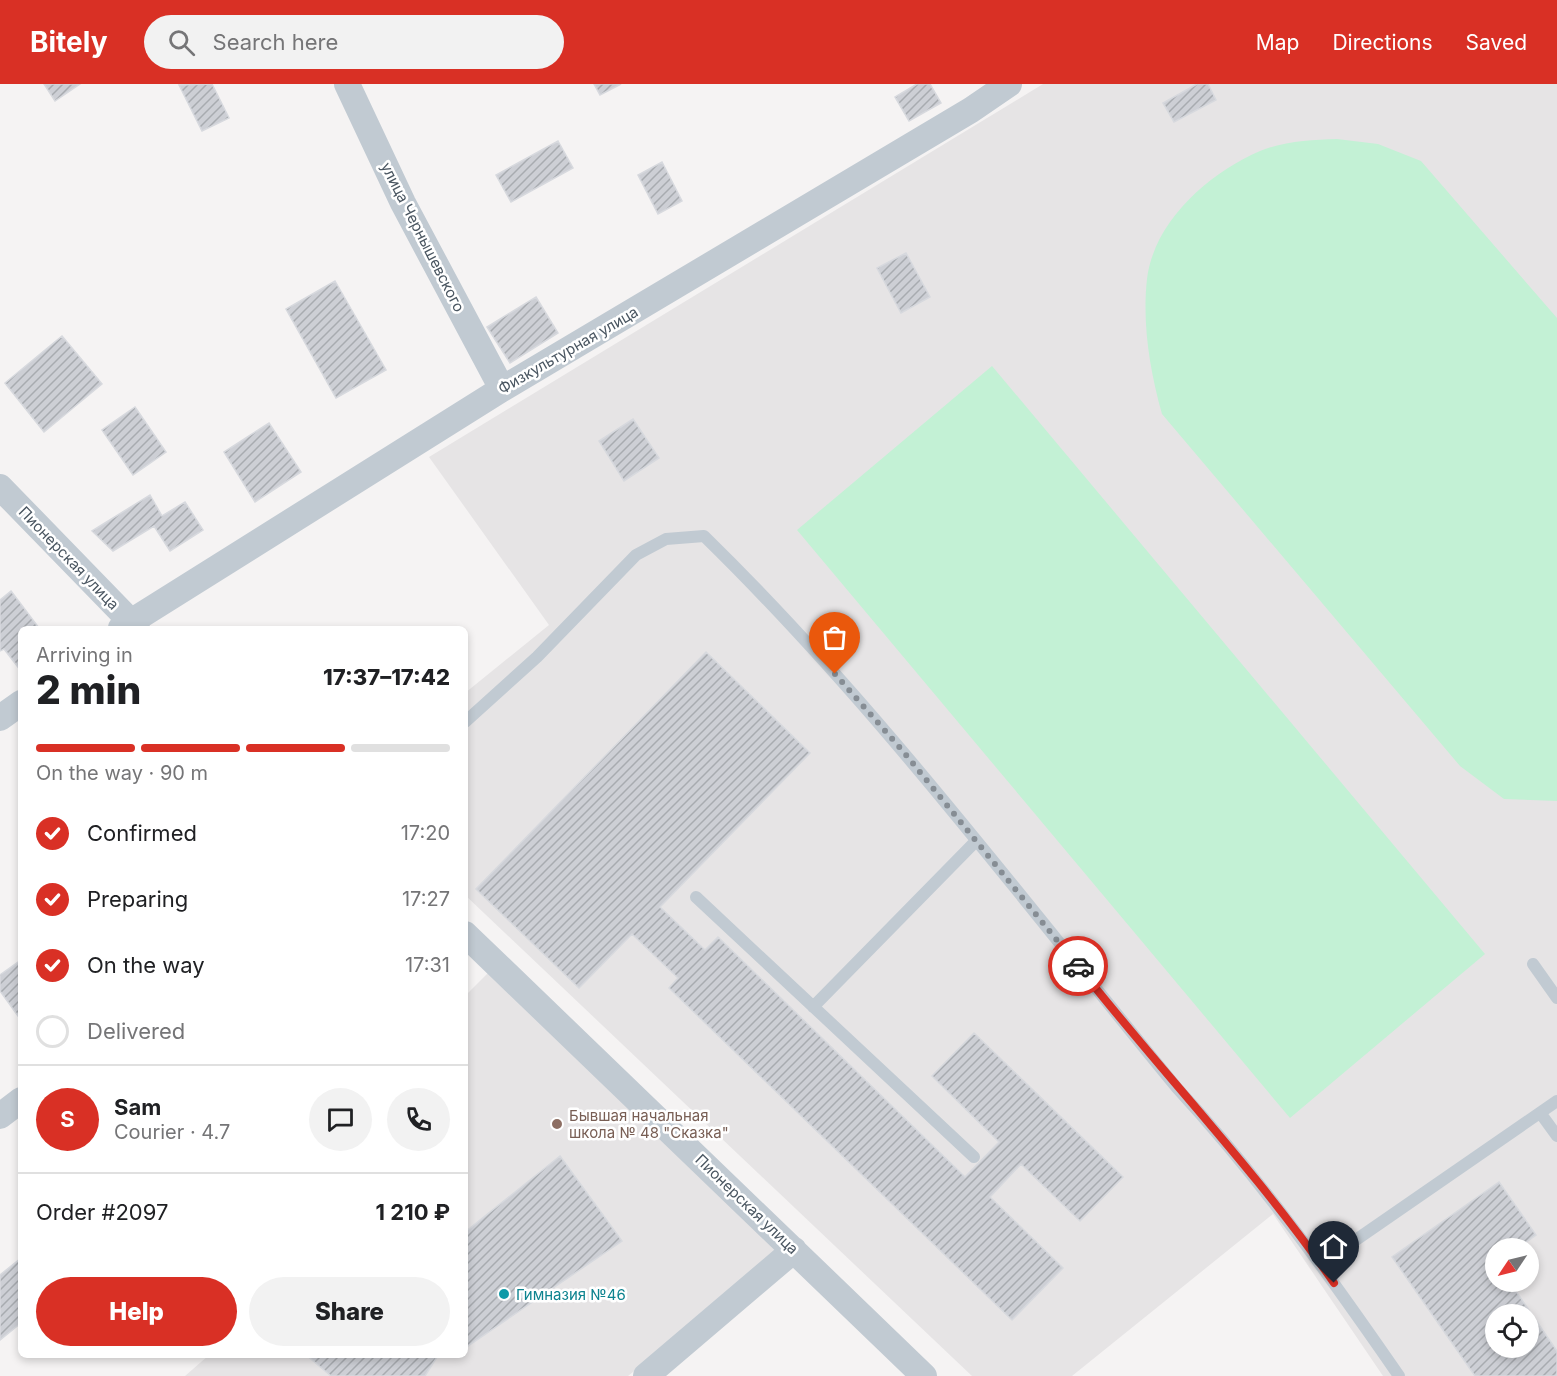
<!DOCTYPE html>
<meta charset="utf-8">
<style>
:root{--surface:#fff;--page:#f2f2f2;--text:#202124;--muted:#757577;--line:#e0e0e0;--accent:#d93025}
body{margin:0;font-family:Inter,sans-serif;background:var(--page);color:var(--text);height:100vh;display:flex;flex-direction:column;font-size:22px;white-space:nowrap}
*{box-sizing:border-box;margin:0}
p{font-size:20px;color:var(--muted)}
.icon{flex:none;width:33px;height:33px;fill:none;stroke:currentColor;stroke-width:2;stroke-linecap:round;stroke-linejoin:round}
.map{position:relative;flex:1;overflow:hidden}
.panel{position:absolute;left:18px;top:542px;width:450px;height:732px;display:flex;flex-direction:column;background:var(--surface);border-radius:9px;box-shadow:0 3px 9px #0003}
.panel>*{flex:none}
.needle{width:39px;rotate:235deg}
.fabs{position:absolute;left:1485px;top:1154px;display:grid;gap:12px}
.fabs a{display:grid;place-items:center;width:54px;height:54px;border-radius:50%;background:var(--surface);box-shadow:0 3px 9px #0003;font-size:30px}
.pin{position:absolute;display:grid;place-items:center;width:51px;height:51px;color:#fff;margin:-62px -26px;border-radius:50% 50% 50% 0;rotate:-45deg;box-shadow:0 0 6px #0007}
.pin .icon{rotate:45deg}
.courier{position:absolute;display:grid;place-items:center;width:60px;height:60px;margin:-30px;border:4px solid #d93025;border-radius:50%;background:#fff;color:#222;box-shadow:0 2px 8px #0007}
.overview em{font-style:normal;font-weight:800}
.overview div{display:flex;flex-direction:column-reverse}
.overview{display:flex;align-items:center;justify-content:space-between;height:102px;padding:0 18px}
h1{font-size:39px;font-weight:800;line-height:45px}
.bar{display:grid;grid-template-columns:repeat(4,1fr);gap:9px 6px;align-content:center;height:72px;padding:0 18px}
.bar i{height:8px;border-radius:4px;background:var(--line)}
.bar .on{background:var(--accent)}
.bar p{grid-column:span 4}
.line{display:flex;align-items:center;gap:15px;padding:0 18px;border-top:2px solid var(--line)}
.line div{flex:1}
.round{display:grid;place-items:center;flex:none;width:63px;height:63px;border-radius:32px;background:var(--page)}
ol{padding:0 18px;list-style:none}
li{display:flex;align-items:center;gap:18px;height:66px}
li p{margin-inline-start:auto}
li .icon{padding:6px;border-radius:50%;background:var(--accent);color:#fff;stroke-width:4}
li:last-child{color:var(--muted)}
li i{width:33px;height:33px;border:3px solid var(--line);border-radius:50%}
.button{display:flex;gap:12px;margin-top:auto;padding:12px 18px}
.button a{flex:1;height:69px;border-radius:36px;background:var(--accent);color:#fff;font-size:24px;font-weight:800;line-height:69px;text-align:center}
.button a+a{background:var(--page);color:var(--text)}
header{display:flex;align-items:center;gap:36px;box-sizing:border-box;height:84px;padding:0 30px;background:var(--accent);color:#fff}
header strong{font-size:28px}
nav{display:flex;gap:33px;margin-inline-start:auto;font-size:21px}
.search{width:420px;height:54px;background:var(--page);display:flex;align-items:center;gap:15px;box-sizing:border-box;padding:0 21px;border-radius:33px;color:var(--muted);font-size:22px}
.map>svg:first-child{display:block}
.education{fill:#e6e4e5;fill-rule:evenodd}
.pitch{fill:#c3f1d5}
.building{fill:url(#building-hatch);stroke:#d7d9de;stroke-width:1.5;fill-rule:evenodd}
.lines{fill:none;stroke-linecap:round;stroke-linejoin:round}
.service{stroke:#c1cad2;stroke-width:12}
.minor{stroke:#c1cad2;stroke-width:26}
.done{stroke:#868d94;stroke-width:6;stroke-dasharray:0 10.8}
.route{stroke:#d93025;stroke-width:8}
.education-dot{fill:#8d6e63;stroke:#fff;stroke-width:2}
.culture-dot{fill:#0f9aa8;stroke:#fff;stroke-width:2}
.labels{text-anchor:middle;dominant-baseline:central;stroke-width:5;stroke-linejoin:round;paint-order:stroke}
.street-label{font-size:15px;fill:#4a5661;stroke:#fff}
.education-label{font-size:15px;fill:#785e54;stroke:#fff;text-anchor:start}
.culture-label{font-size:15px;fill:#0d838f;stroke:#fff;text-anchor:start}
</style>
<header>
<strong>Bitely</strong>
<div class="search"><svg class="icon" aria-label="search" viewBox="0 0 24 24"><circle cx="10" cy="10" r="6"/><path d="M15 15l6 6"/></svg>Search here</div>
<nav><a>Map</a><a>Directions</a><a>Saved</a></nav>
</header>
<div class="map">
<svg width="1557" height="1292" viewBox="0 0 1557 1292">
<defs>
<pattern id="building-hatch" width="6" height="6" patternUnits="userSpaceOnUse" patternTransform="scale(1.5)"><rect width="6" height="6" fill="#cdcfd5"/><path d="M-1 1l2-2M0 6l6-6M5 7l2-2" fill="none" stroke="#a8abb0"/></pattern>
</defs>
<rect width="100%" height="100%" fill="#f5f3f3"/>
<!-- education -->
<path class="education" d="M1043 0H1557V1292H1383L1273 1130 1072 1292H972L465 811V609L549 541 429 373ZM1496 1164H1528V1197H1496ZM1496 1230H1528V1263H1496Z
M489 888 783 1167 628 1292H185L209 1271 465 1270V912Z"/>
<!-- pitch -->
<path class="pitch" d="M1337 55 1378 60 1421 77 1557 234V717L1504 715 1460 682 1162 330C1150 287 1142 240 1147 195 1154 137 1209 89 1260 67 1284 57 1311 56 1337 55Z
M992 282 1485 870 1290 1034 797 446Z"/>
<!-- building -->
<path class="building" d="M44 0H80L55 17Z
M212 0 229 34 202 47 179 1Z
M594 0H621L600 11Z
M917 0H930L941 19 909 37 895 13Z
M1197 0H1208L1216 16 1174 38 1163 19Z
M558 57 573 84 511 118 496 91Z
M662 78 682 117 658 130 638 91Z
M906 169 930 213 901 229 877 184Z
M335 197 386 286 336 314 286 225Z
M536 213 558 249 510 279 487 243Z
M62 252 102 300 44 348 5 299Z
M135 323 166 368 133 391 102 346Z
M633 335 659 374 624 397 599 357Z
M269 339 301 388 255 418 224 368Z
M150 411 162 432 185 418 203 446 170 467 154 442 113 467 92 447Z
M11 507 39 544H21V587L4 565 0 567V516Z
M706 568 810 669 660 823 705 866 718 853 965 1093 999 1058 932 992 974 949 1123 1093 1080 1137 1021 1080 990 1113 1063 1184 1012 1236 669 904 678 894 632 850 579 904 476 805Z
M21 876V930L18 932 0 907V891Z
M560 1072 622 1157 465 1264V1148Z
M1499 1098 1536 1151 1518 1164H1496V1197H1509L1557 1267V1292H1475L1392 1173ZM1496 1230H1528V1263H1496Z
M21 1174V1239L0 1256V1191Z
M305 1270H439L425 1292H331Z"/>
<g class="lines">
<!-- service -->
<path class="service" d="M465 638 537 573 636 471 666 455 704 452C877 621 1023 817 1177 1004 1259 1093 1330 1192 1399 1292
M696 813 974 1073
M1533 880 1557 914
M813 923 975 758
M1541 1030 1557 1052
M1321 1180 1557 1017"/>
<!-- minor -->
<path class="minor" d="M347 0 403 119 502 305
M0 403 137 544
M121 544 502 305 971 26 1009 0
M0 634 21 619
M465 850 924 1292
M0 1032 21 1016
M646 1292 794 1166"/>
</g>
<g class="lines">
<!-- done -->
<path class="done" d="M835 590 902 666 1078 882"/>
<!-- route -->
<path class="route" d="M1078 882C1162 989 1257 1087 1334 1199"/>
</g>
<!-- markers -->
<circle class="education-dot" cx="557" cy="1040" r="6"/>
<circle class="culture-dot" cx="504" cy="1210" r="6"/>
<g class="labels">
<!-- street labels -->
<g class="street-label">
<text transform="translate(423 153) rotate(63)">улица Чернышевского</text>
<text transform="translate(568 266) rotate(-30)">Физкультурная улица</text>
<text transform="translate(69 474) rotate(46)">Пионерская улица</text>
<text transform="translate(747 1120) rotate(44)">Пионерская улица</text>
</g>
<!-- education labels -->
<g class="education-label">
<text x="569" y="1031">Бывшая начальная<tspan x="569" dy="17">школа № 48 "Сказка"</tspan></text>
</g>
<!-- culture labels -->
<g class="culture-label">
<text x="516" y="1210">Гимназия №46</text>
</g>
</g>
</svg>
<div class="fabs">
<a><svg class="needle" viewBox="-14 -14 28 28"><path d="M0-13l5 13h-10z" fill="#e53935"/><path d="M0 13l5-13h-10z" fill="#757577"/></svg></a>
<a><svg class="icon" aria-label="locate" viewBox="0 0 24 24"><circle cx="12" cy="12" r="6"/><path d="M12 2v4M12 18v4M2 12h4M18 12h4"/></svg></a>
</div>
<div class="pin" style="left:835px;top:590px;background:#ea580c"><svg class="icon" aria-label="bag" viewBox="0 0 24 24"><path d="M5 8h14l-1 12H6zM9 8a3 3 0 0 1 6 0"/></svg></div>
<div class="pin" style="left:1334px;top:1199px;background:#1f2937"><svg class="icon" aria-label="home" viewBox="0 0 24 24"><path d="M3 11l9-7 9 7M6 9v11h12V9"/></svg></div>
<div class="courier" style="left:1078px;top:882px"><svg class="icon" aria-label="car" viewBox="0 0 24 24"><path d="M5 17H2v-5l4-1 3-4h7l3 4 3 1v5h-3M9 17h6M6 11h13"/><circle cx="7" cy="17" r="2"/><circle cx="17" cy="17" r="2"/></svg></div>
<section class="panel">
<div class="overview"><div><h1>2 min</h1><p>Arriving in</p></div><em>17:37–17:42</em></div>
<div class="bar"><i class="on"></i><i class="on"></i><i class="on"></i><i></i><p>On the way · 90 m</p></div>
<ol>
<li><svg class="icon" aria-label="check" viewBox="0 0 24 24"><path d="M5 12l5 5 9-10"/></svg>Confirmed<p>17:20</p></li>
<li><svg class="icon" aria-label="check" viewBox="0 0 24 24"><path d="M5 12l5 5 9-10"/></svg>Preparing<p>17:27</p></li>
<li><svg class="icon" aria-label="check" viewBox="0 0 24 24"><path d="M5 12l5 5 9-10"/></svg>On the way<p>17:31</p></li>
<li><i></i>Delivered</li>
</ol>
<div class="line" style="height:108px"><b class="round" style="background:var(--accent);color:#fff">S</b><div><b>Sam</b><p>Courier · 4.7</p></div><a class="round"><svg class="icon" aria-label="chat" viewBox="0 0 24 24"><path d="M4 5h16v11H9l-5 4z"/></svg></a><a class="round"><svg class="icon" aria-label="phone" viewBox="0 0 24 24"><path d="M5 4h4l2 5-3 2q2 4 5 5l2-3 5 2v4C11 20 4 13 5 4z"/></svg></a></div>
<div class="line" style="height:78px"><div>Order #2097</div><b>1 210 ₽</b></div>
<div class="button"><a>Help</a><a>Share</a></div>
</section>
</div>
